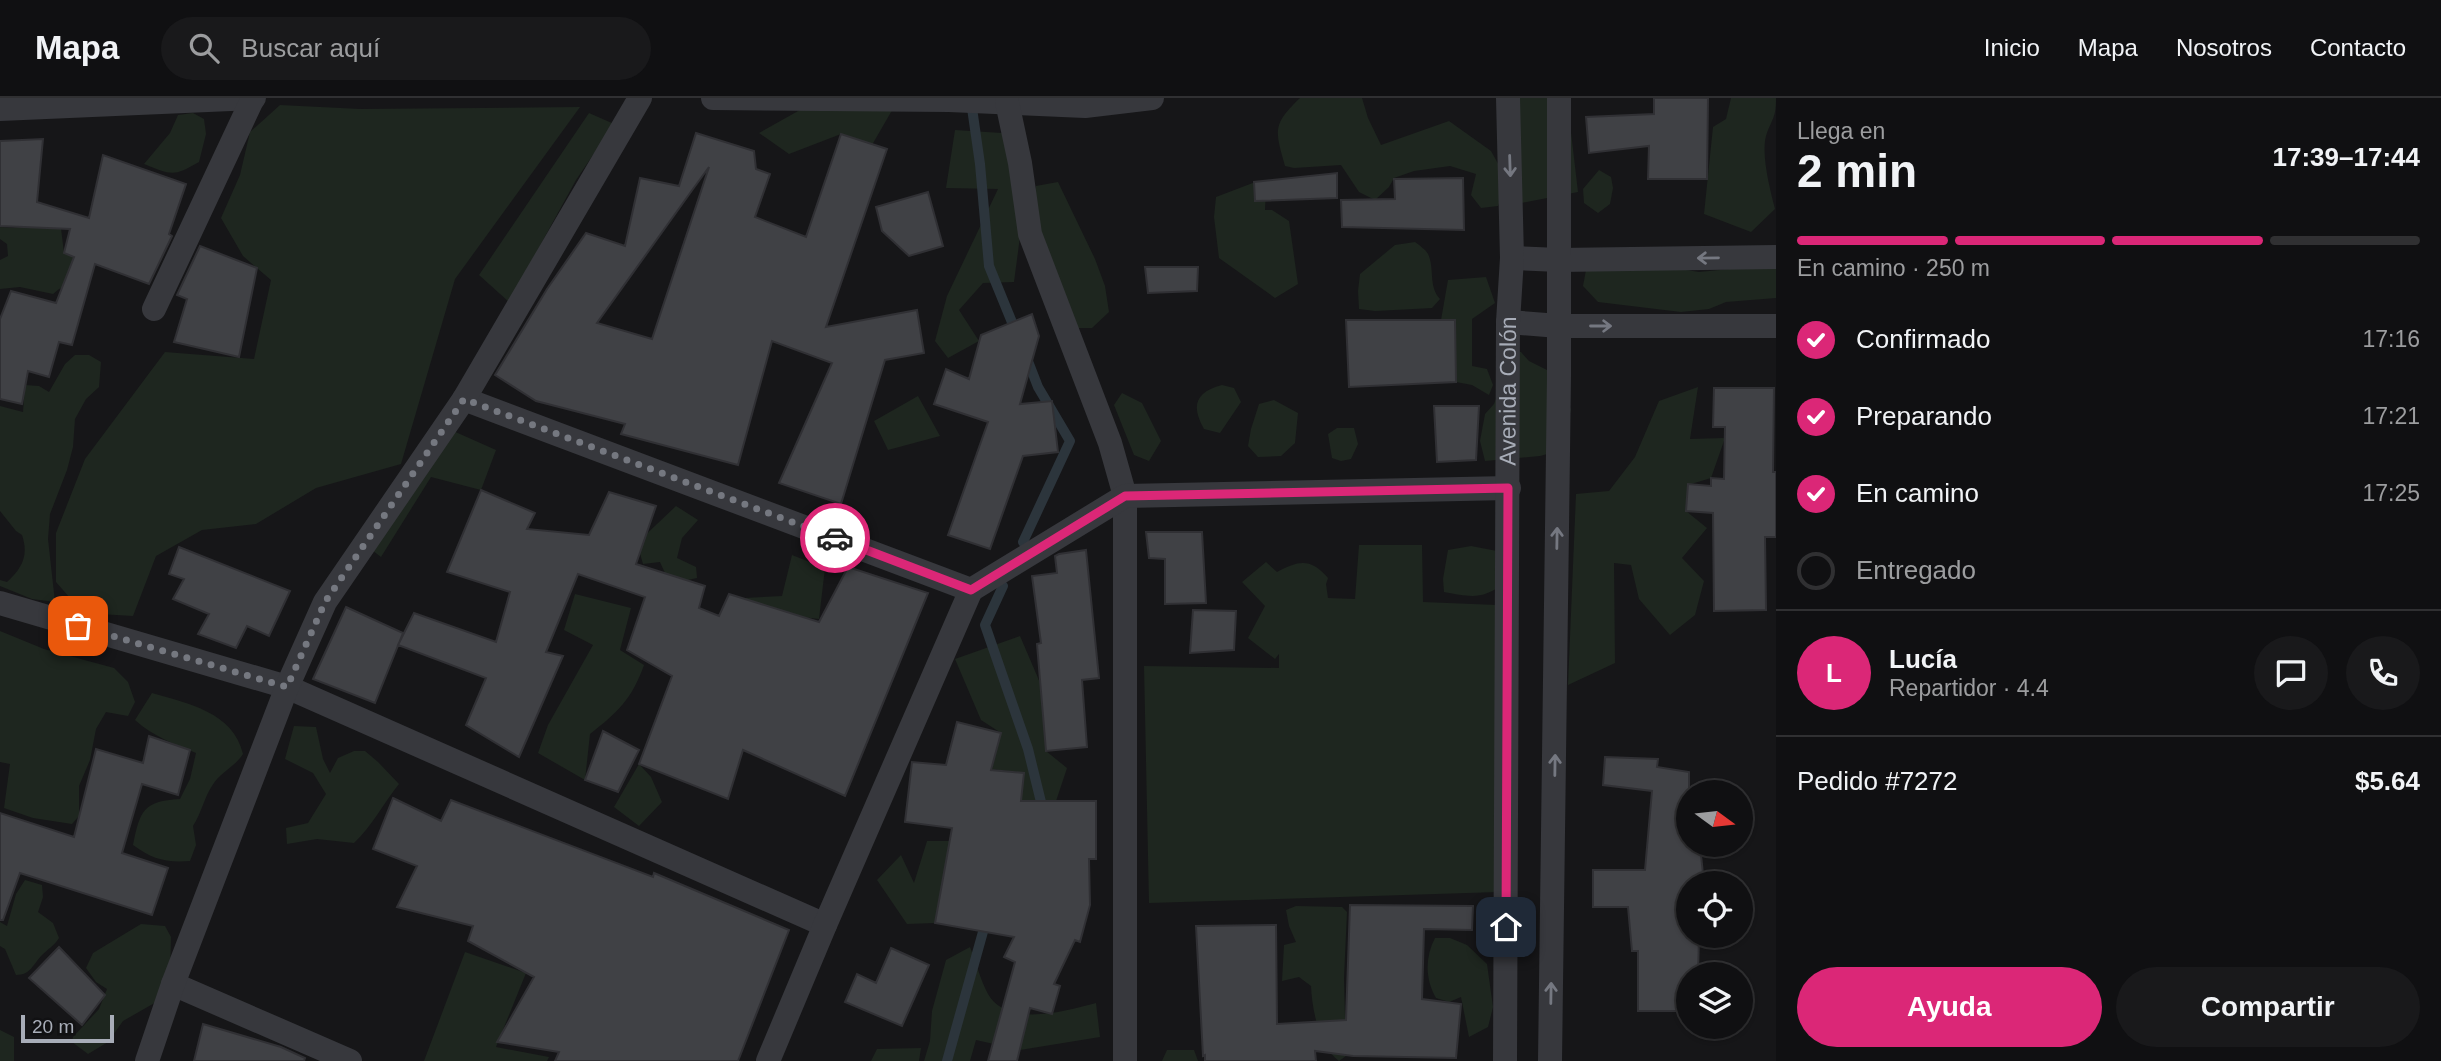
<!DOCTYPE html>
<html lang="es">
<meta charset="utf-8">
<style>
:root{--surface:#101012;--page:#19191b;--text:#f1f3f6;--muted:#9c9d9f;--line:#303032;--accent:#db2777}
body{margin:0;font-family:Helvetica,sans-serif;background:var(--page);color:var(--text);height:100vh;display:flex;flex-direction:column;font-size:26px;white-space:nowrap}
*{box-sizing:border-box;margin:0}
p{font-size:23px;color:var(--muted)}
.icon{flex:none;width:38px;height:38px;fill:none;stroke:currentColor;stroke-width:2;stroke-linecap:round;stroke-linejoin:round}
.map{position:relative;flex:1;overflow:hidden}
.side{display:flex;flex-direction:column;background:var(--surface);width:665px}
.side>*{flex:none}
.needle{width:46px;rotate:105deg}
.fabs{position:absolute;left:1676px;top:682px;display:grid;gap:14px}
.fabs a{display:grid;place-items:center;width:77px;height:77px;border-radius:50%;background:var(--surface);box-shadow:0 2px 5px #0004,0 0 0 2px var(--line);font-size:35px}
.scale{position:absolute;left:21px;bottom:18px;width:93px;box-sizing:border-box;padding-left:7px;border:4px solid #a8adb8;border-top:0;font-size:19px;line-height:24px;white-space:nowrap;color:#a8adb8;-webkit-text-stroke:5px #111113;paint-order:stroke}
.pin{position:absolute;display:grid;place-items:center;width:60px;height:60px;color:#fff;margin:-30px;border-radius:14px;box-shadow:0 4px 10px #0006}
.courier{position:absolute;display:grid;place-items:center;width:70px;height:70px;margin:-35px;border:5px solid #db2777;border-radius:50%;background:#fff;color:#222;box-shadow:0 2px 9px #0007}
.overview em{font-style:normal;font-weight:700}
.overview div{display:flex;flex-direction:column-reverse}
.overview{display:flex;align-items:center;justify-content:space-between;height:119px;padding:0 21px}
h1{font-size:46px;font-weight:700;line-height:52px}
.bar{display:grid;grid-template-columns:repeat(4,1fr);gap:10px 7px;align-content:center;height:84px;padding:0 21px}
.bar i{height:9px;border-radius:5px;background:var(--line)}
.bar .selected{background:var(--accent)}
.bar p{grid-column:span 4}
.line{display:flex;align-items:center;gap:18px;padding:0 21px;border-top:2px solid var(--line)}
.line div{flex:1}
.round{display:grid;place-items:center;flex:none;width:74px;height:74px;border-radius:37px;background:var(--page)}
ol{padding:0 21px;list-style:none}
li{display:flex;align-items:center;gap:21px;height:77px}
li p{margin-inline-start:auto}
li .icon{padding:7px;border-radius:50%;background:var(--accent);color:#fff;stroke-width:4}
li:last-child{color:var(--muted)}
li i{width:38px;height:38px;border:4px solid var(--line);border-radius:50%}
.button{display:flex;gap:14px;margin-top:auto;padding:14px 21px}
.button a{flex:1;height:80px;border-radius:42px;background:var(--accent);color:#fff;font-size:28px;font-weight:700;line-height:80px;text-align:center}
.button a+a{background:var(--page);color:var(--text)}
header{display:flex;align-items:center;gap:42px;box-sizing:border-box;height:98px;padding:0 35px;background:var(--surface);border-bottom:2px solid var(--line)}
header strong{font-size:33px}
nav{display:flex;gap:38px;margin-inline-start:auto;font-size:24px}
.search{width:490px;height:63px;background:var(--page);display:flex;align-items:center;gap:18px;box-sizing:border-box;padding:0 24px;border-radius:38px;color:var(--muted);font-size:26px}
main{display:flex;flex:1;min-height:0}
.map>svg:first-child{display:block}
.green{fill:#1e261f}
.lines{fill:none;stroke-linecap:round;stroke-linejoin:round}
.stream{stroke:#2c353c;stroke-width:10}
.building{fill:#404145;stroke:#303034;stroke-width:2;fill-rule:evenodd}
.minor{stroke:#37383d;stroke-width:24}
.oneway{stroke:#757881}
.done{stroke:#757880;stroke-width:7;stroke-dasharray:0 12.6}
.route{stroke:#db2777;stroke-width:9}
.labels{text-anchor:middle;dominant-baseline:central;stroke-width:5;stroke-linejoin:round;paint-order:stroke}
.street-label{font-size:23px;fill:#a8adb8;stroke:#111113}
</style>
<header>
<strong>Mapa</strong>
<div class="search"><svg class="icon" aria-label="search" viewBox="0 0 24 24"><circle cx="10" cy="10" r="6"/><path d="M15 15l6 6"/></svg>Buscar aquí</div>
<nav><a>Inicio</a><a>Mapa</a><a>Nosotros</a><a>Contacto</a></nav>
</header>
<main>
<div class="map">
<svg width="1776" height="963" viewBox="0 0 1776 963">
<rect width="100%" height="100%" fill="#161618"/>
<!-- green -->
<path class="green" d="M1300 0H1362L1368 20 1381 47 1449 23 1491 53 1506 80 1507 86 1498 108 1481 110 1471 97 1476 76 1450 68 1414 73 1394 80 1389 89 1375 102 1359 94 1341 67 1294 70 1285 68C1275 32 1272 27 1300 0Z
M1516 0H1567L1578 94 1516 106Z
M1731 0H1776C1776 21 1772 20 1766 38 1761 57 1770 91 1775 111L1751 134 1704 116 1713 29 1726 21Z
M898 2 872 47 841 36 789 56 759 35 816 3Z
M280 7 360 11 580 9 455 181 401 366 316 390 256 426 202 432 156 458 133 518 83 515 56 484V435L85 361 165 254 254 261 271 182 243 158 221 120 240 77 250 34Z
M193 15 204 21 206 36 199 64C173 79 172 77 144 66L170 35 178 17Z
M589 15 614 26 576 82 509 204 479 177Z
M955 32 1002 35 1025 101 1014 184 983 185 959 212 979 243 948 260 935 243 947 198 998 91 946 90Z
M1599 72 1611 79 1613 90 1610 106 1598 115 1584 105 1583 91Z
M1258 83 1266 88 1265 112H1272L1289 123 1298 186 1275 200 1219 160 1214 119 1216 99Z
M1058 84 1095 161 1105 188 1109 214 1092 230H1074L1028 125 1036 88Z
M60 122 64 155 90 164 68 188 59 191 53 196 20 189 0 191V162L8 158 7 146 0 141V129C24 132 37 126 60 122Z
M1415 144C1419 147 1426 152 1428 156 1435 171 1428 188 1440 201L1432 210 1375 213 1359 211 1358 193 1360 176 1395 147Z
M1589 156 1699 174 1750 169 1776 159V200L1726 204 1709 211 1681 214 1598 204 1583 188Z
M1486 179 1495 205 1472 221V268L1487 271 1493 287 1489 297 1472 287 1456 284 1455 222H1441L1448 182Z
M1513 253 1521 254 1529 263 1559 278 1571 312 1558 353 1540 358 1485 363 1480 343 1485 316 1494 306Z
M75 257H89L101 264 99 289 86 301 75 321 73 349 67 372 50 416 48 441 55 504 32 501 0 488V482L7 484C22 470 29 458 22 437L16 433 0 413V308L23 314 25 287 39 288 49 294 65 266Z
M1222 287 1234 290 1241 304 1220 335 1204 331C1191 308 1195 294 1222 287Z
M1698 289 1690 341 1725 340 1711 380 1688 387 1686 413 1707 430 1682 460 1704 483 1695 517 1670 537 1639 501 1631 467 1614 465 1615 565 1568 587 1576 396 1609 393 1635 359 1659 303Z
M1122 295 1142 305 1161 343 1149 363 1134 357 1114 307Z
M918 298 940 338 888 352 874 323Z
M1274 302 1298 315 1295 345 1281 358 1258 359 1248 348 1251 331 1259 306Z
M1337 330H1354L1358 346 1351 361 1341 363 1332 360 1328 336Z
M451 332 496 352 481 392 431 379 381 459 364 446Z
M676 408 698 422 682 440 677 460 696 469 697 480 670 486 660 464 643 466 637 445Z
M1359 447H1422L1423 504 1497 507 1499 794 1149 805 1144 568 1279 570V556L1275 561 1248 540 1265 508 1242 484 1266 464 1277 474C1299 462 1311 460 1328 480L1326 486 1328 500 1355 501Z
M1471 448 1497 453 1505 485C1482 502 1471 499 1444 494L1443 481 1448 452Z
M792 457 825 470 819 521 784 517 761 527 745 500 782 498Z
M575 496 631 510 620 552 644 567C632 601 618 614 590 636L585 682 538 655 548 627 593 547 564 532Z
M0 533 44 551 114 570 128 584 135 604 128 618 106 614 96 631 90 662 79 688V718L72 726 33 720 4 710 10 666 0 664Z
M1020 538 1041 587 1046 653 1067 670 1056 703 1020 712 1023 675 992 671 1001 635 981 622 955 561Z
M152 595C189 606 233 614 243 656 235 669 220 674 212 688 204 700 202 714 193 728L196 747 190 763C166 765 152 761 133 747 140 713 143 703 180 701L190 681 196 655C173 645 154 639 135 622Z
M294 628 316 629 323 661 330 675 338 660 354 653H365L378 664 399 686C383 706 372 728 354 745L317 741 287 746 286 730 308 725 326 696 313 675 285 661Z
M639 666 651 679 662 704 639 728 614 709Z
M927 743H950L935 825 907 826 877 782 901 757 914 785Z
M25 782 42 787 43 799 38 814 53 825 59 840C54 848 48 851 42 857 33 866 31 877 16 877L5 851 0 848V824L7 828 16 796Z
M1296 808 1342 809 1347 814 1344 880 1346 958 1339 963C1319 949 1312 911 1311 888L1299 879 1282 883 1284 847 1296 844 1289 828 1286 812Z
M141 826 165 828 171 839 170 880 158 903 123 923 108 944 88 956 72 944 73 939 99 911 107 891 96 884 86 870 93 855Z
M1435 840H1450L1467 847 1487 866 1493 909 1488 929 1469 939 1461 899 1449 904 1436 900C1425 881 1425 859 1435 840Z
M970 849C976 864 980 881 988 896 1007 930 1066 913 1096 905L1100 939 1020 952 976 942 970 963H924L930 943 932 913 946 862Z
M465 854 526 875 496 949 549 959 547 963H424Z
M0 932 14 939V963H0Z
M921 950 919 963H871L877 951Z
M1167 952H1194L1198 963H1162Z"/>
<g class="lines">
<!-- stream -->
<path class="stream" d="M972 10 980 66 989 168 1016 234
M1023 444 1070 343 1038 289 1026 258
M1003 488 985 527 1028 651 1042 708 1038 715
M947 963 986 823"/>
</g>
<!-- building -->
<path class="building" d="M1654 0H1708L1707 81H1648L1649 48 1589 55 1586 19 1654 16Z
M696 35 754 53 756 71 770 76 755 119 806 139 841 36 887 51 826 229 917 212 924 255 885 262 841 406 779 385 832 265 772 243 738 367 621 336 625 326 536 303 495 277 547 191 586 135 625 148 640 80 679 88ZM709 69 652 241 597 225 693 91Z
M43 41 37 104 89 120 103 57 186 86 169 136 172 138 149 186 95 166 72 247 59 244 49 279 28 273 22 306 0 301V221L11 193 56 205 74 159 64 155 70 131 0 128V43Z
M1337 75V100L1255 103 1254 84Z
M1463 80 1464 132 1342 129 1341 102 1395 101 1394 81Z
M928 94 943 148 909 158 882 133 876 109Z
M200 148 257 170 239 259 174 244 187 201 177 197Z
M1145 169H1198L1197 193 1148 195Z
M1032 216 1039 238 1020 306 1052 303 1058 354 1023 358 990 451 948 437 988 324 934 306 946 271 969 281 981 237Z
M1346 222H1455L1456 284 1349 289Z
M1714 290H1774L1773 374H1776V439H1765L1766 512 1714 513 1713 415 1686 413 1688 386 1711 388V380L1724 381 1725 329H1713Z
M1434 308H1479L1476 362 1437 364Z
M481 392 535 415 527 431 589 437 609 394 656 408 636 466 705 488 699 510 719 518 729 496 819 524 848 469 928 495 845 698 743 652 728 701 639 666 672 578 627 552 645 499 578 476 546 554 563 558 519 659 466 627 486 580 398 547 414 515 496 544 510 494 447 474Z
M1146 434H1202L1206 505 1165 506V461L1149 460Z
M179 449 290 493 269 538 247 528 236 550 198 536 209 516 173 501 184 481 169 476Z
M1086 452 1099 580 1082 582 1087 649 1046 653 1037 546 1041 545 1032 478 1057 475 1055 458 1059 456Z
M346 509 403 535 375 605 313 581Z
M1193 512 1236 513 1234 552 1190 555Z
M957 624 1001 635 991 672 1024 675 1021 703H1096V761H1089L1090 807 1080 844 1075 842 1054 886 1060 888 1052 916 1030 910 1017 963H988L1015 864 1004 859 1014 839 935 825 952 730 905 724 912 664 946 667Z
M603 633 639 652 618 694 585 682Z
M149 638 190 652 178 697 142 686 122 755 168 770 152 817 20 775 3 822H0V715L74 739 96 651 143 665Z
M1605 659 1658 661 1657 669 1689 674V747H1700L1704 786H1689V838H1699L1698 877H1689V897H1677V913H1638V853H1632L1628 809H1593V772H1645L1652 693 1603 687Z
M393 700 441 723 451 702 653 779 654 775 789 832 738 963H555L559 954 497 944 534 879 468 843 473 828 397 809 417 768 373 751Z
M1350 807 1473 808 1472 832 1424 831 1422 901 1461 906 1456 960 1353 958 1315 953 1316 963H1205V957L1203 958 1196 828 1276 827 1277 926 1346 922Z
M59 849 105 897 82 927 29 880Z
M891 850 929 867 902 928 845 904 857 876 876 885Z
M203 926 281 949 305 960 304 963H194Z"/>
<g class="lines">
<!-- minor -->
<g class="minor">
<path d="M713 0 949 2 1085 8 1152 0"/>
<path d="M1007 4 1020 65 1030 136 1110 345 1125 398V963"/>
<path d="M0 11 254 0"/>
<path d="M1512 160 1559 162 1776 159"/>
<path d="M154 211 253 0"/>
<path d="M1508 224 1559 228H1776"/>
<path d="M464 301 971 492 1125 398 1509 390"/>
<path d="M0 505 287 589 825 827"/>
<path d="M173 886 350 963"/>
<path d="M147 963 173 886 287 589 325 504 464 301 640 0"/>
<path d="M768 963 825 827 971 492"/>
<path id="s1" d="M1505 963 1508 224 1512 160 1508 0"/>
<path d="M1550 963 1559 278V0"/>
</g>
</g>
<!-- one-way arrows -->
<defs><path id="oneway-shaft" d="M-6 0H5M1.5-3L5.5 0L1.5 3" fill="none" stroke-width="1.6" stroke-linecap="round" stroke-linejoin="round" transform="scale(1.75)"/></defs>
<g class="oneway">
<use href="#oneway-shaft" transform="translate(1510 68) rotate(88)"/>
<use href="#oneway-shaft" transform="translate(1708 160) rotate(179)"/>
<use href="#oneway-shaft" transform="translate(1601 228)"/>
<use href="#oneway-shaft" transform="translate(1557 440) rotate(-89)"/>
<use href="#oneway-shaft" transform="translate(1555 667) rotate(-89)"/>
<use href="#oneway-shaft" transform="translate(1551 895) rotate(-89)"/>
</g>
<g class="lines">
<!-- done -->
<path class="done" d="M78 528 287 589 325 504 464 301 835 440"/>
<!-- route -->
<path class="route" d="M835 440 971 492 1125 398 1508 390 1506 829"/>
</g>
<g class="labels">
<!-- street labels -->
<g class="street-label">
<text stroke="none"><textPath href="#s1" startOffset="670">Avenida Colón</textPath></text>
</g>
</g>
</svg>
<div class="fabs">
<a><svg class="needle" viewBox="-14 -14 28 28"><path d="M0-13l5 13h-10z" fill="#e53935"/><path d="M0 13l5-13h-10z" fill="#9c9d9f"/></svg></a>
<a><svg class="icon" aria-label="locate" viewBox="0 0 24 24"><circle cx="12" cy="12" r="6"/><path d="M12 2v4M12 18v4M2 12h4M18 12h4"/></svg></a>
<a><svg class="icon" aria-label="layers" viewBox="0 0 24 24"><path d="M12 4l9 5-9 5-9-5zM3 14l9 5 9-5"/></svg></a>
</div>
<div class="scale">20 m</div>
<div class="pin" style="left:78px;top:528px;background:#ea580c"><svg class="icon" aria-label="bag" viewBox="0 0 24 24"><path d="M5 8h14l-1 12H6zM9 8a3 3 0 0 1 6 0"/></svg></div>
<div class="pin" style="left:1506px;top:829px;background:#1f2937"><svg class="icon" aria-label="home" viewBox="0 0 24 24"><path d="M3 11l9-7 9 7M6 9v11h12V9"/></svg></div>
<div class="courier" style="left:835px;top:440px"><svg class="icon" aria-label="car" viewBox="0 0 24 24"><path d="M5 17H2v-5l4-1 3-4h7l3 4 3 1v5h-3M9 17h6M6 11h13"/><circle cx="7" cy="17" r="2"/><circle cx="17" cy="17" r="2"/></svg></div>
</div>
<section class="side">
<div class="overview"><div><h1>2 min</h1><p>Llega en</p></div><em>17:39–17:44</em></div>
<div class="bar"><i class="selected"></i><i class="selected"></i><i class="selected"></i><i></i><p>En camino · 250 m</p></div>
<ol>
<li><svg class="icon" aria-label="check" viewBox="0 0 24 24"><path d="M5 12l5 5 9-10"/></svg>Confirmado<p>17:16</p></li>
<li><svg class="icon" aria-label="check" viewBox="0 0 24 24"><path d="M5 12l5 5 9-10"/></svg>Preparando<p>17:21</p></li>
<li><svg class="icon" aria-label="check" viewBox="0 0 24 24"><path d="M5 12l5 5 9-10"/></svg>En camino<p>17:25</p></li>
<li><i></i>Entregado</li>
</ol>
<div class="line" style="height:126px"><b class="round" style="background:var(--accent);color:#fff">L</b><div><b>Lucía</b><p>Repartidor · 4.4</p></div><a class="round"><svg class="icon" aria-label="chat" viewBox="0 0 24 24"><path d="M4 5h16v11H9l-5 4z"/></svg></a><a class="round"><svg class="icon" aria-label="phone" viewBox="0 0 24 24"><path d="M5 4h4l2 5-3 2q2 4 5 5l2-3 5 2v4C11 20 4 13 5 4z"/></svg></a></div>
<div class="line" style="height:91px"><div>Pedido #7272</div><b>$5.64</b></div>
<div class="button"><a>Ayuda</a><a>Compartir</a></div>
</section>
</main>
